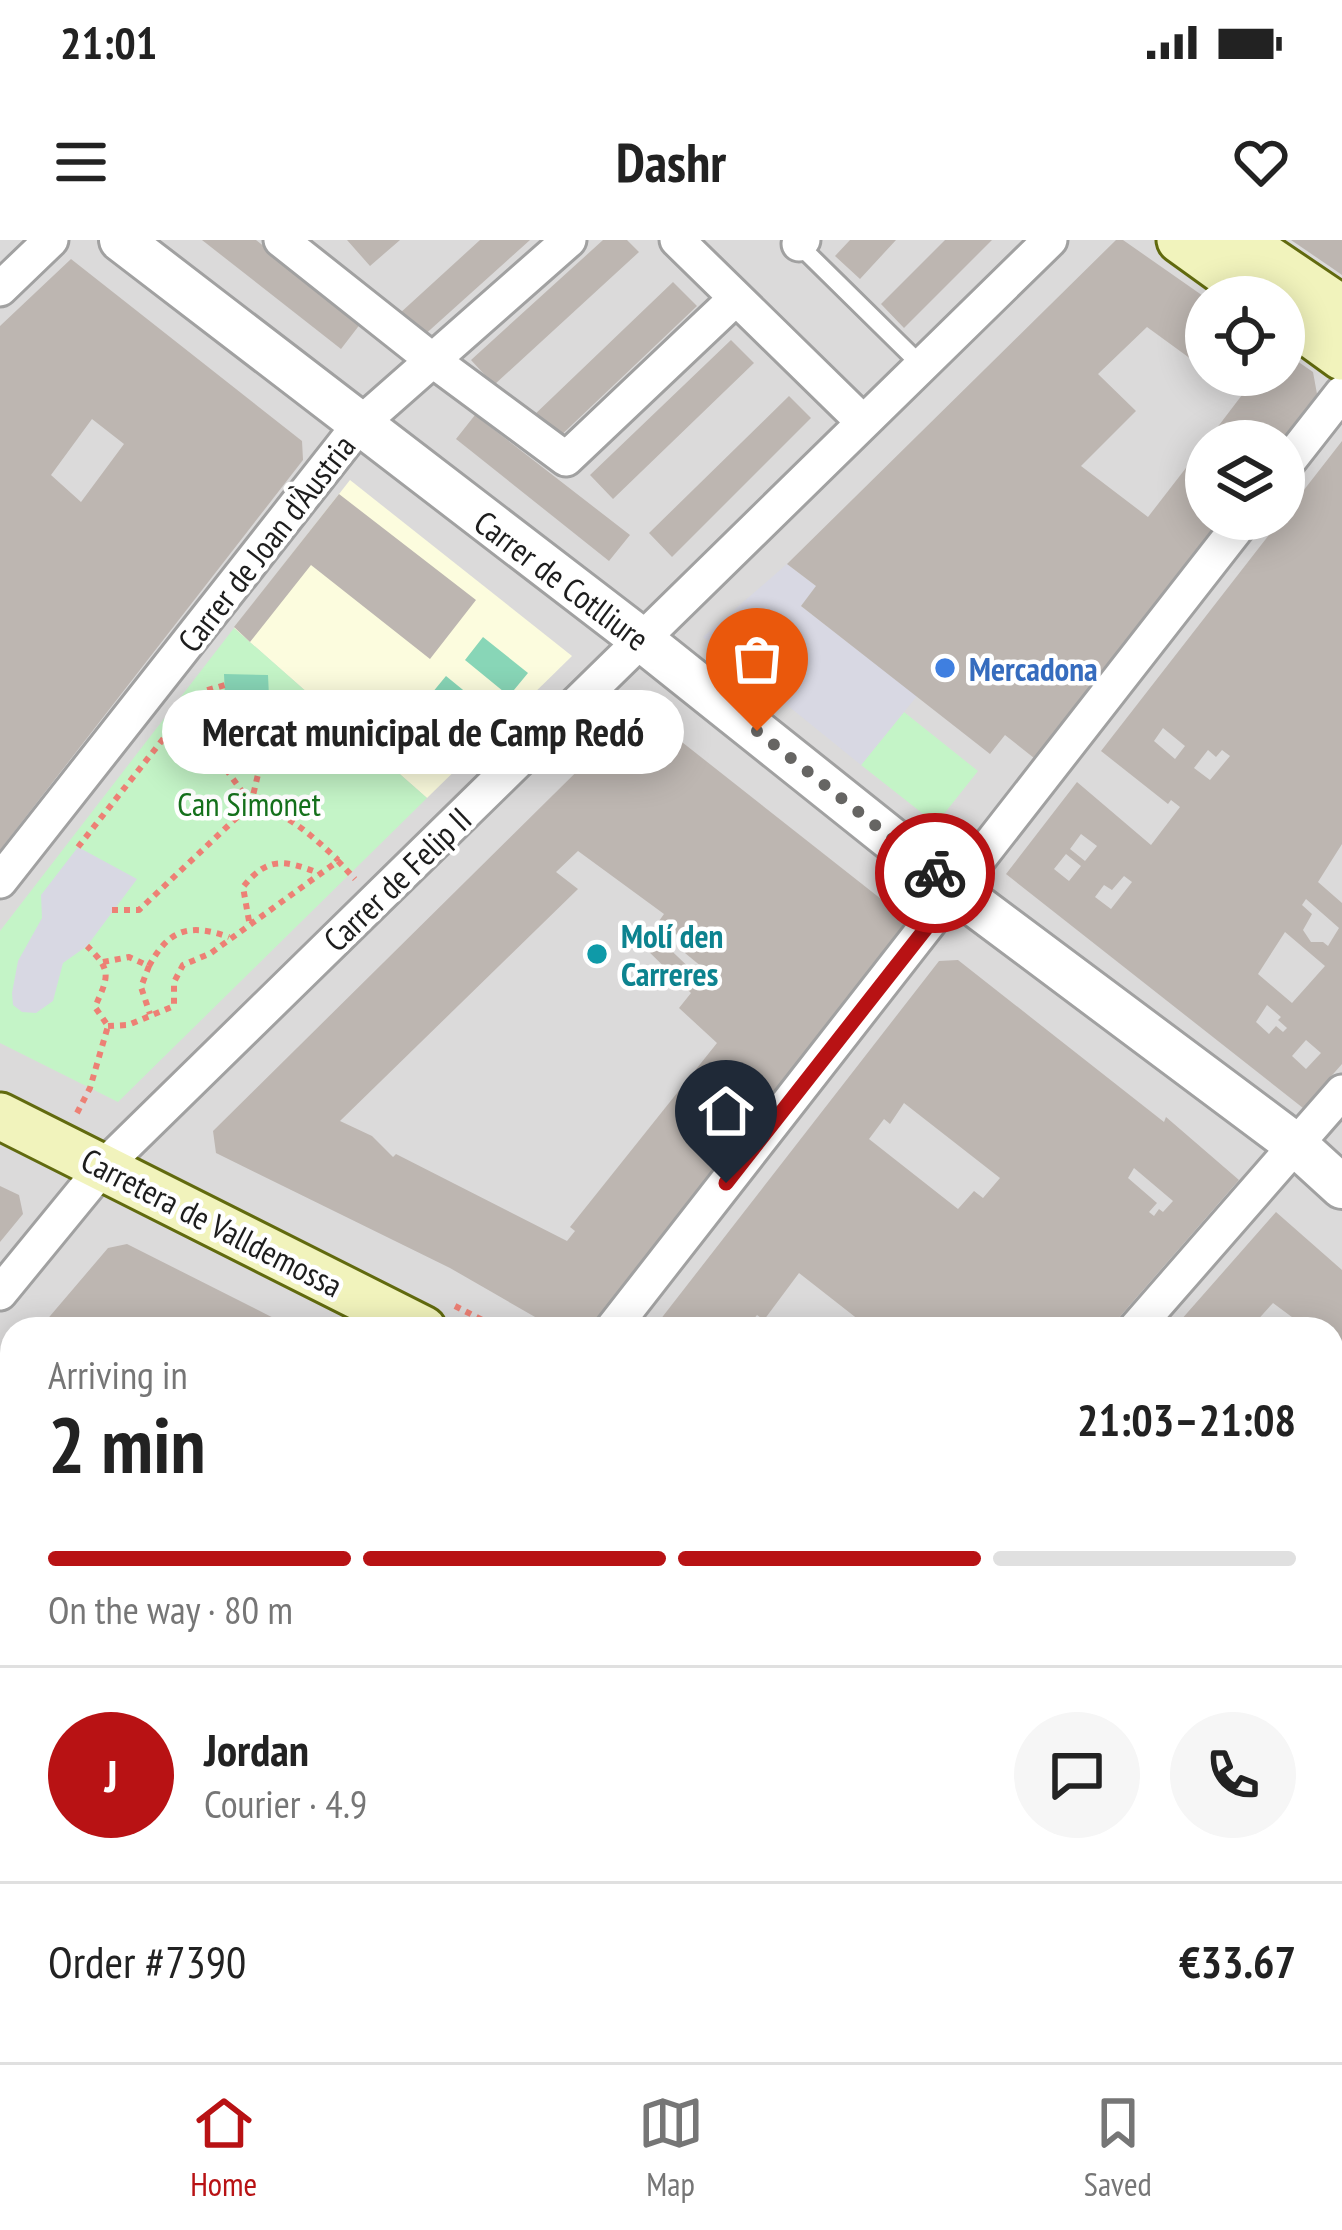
<!DOCTYPE html>
<meta charset="utf-8">
<style>
:root{--surface:#fff;--page:#f6f6f6;--text:#222;--muted:#767676;--line:#e0e0e0;--accent:#b81214}
body{margin:0;font-family:"PT Sans Narrow",sans-serif;background:var(--page);color:var(--text);height:100vh;display:flex;flex-direction:column;font-size:45px;white-space:nowrap}
*{box-sizing:border-box;margin:0}
p{font-size:39px;color:var(--muted)}
.icon{flex:none;width:66px;height:66px;fill:none;stroke:currentColor;stroke-width:2;stroke-linecap:round;stroke-linejoin:round}
.map{position:relative;flex:1;overflow:hidden}
.panel{position:absolute;left:0px;top:1077px;width:1344px;height:747px;display:flex;flex-direction:column;background:var(--surface);border-radius:36px 36px 0 0;box-shadow:0 6px 30px #0003}
.panel>*{flex:none}
.controls{position:absolute;left:1185px;top:36px;display:grid;gap:24px}
.controls a{display:grid;place-items:center;width:120px;height:120px;border-radius:50%;background:var(--surface);box-shadow:0 6px 30px #0003;font-size:60px}
.pin{position:absolute;display:grid;place-items:center;width:102px;height:102px;color:#fff;margin:-123px -51px;border-radius:50% 50% 50% 0;rotate:-45deg;box-shadow:0 0 12px #0007}
.pin .icon{rotate:45deg}
.courier{position:absolute;display:grid;place-items:center;width:120px;height:120px;margin:-60px;border:9px solid #b81214;border-radius:50%;background:#fff;color:#222;box-shadow:0 3px 15px #0007}
.bubble{position:absolute;height:84px;border-radius:42px;background:var(--surface);box-shadow:0 6px 30px #0003;font-size:39px;font-weight:600;line-height:84px;text-align:center}
.head em{font-style:normal;font-weight:600}
.head div{display:flex;flex-direction:column-reverse}
.head{display:flex;align-items:center;justify-content:space-between;height:204px;padding:0 48px}
h1{font-size:78px;font-weight:600;line-height:90px}
.bar{display:grid;grid-template-columns:repeat(4,1fr);gap:18px 12px;align-content:center;height:144px;padding:0 48px}
.bar i{height:15px;border-radius:9px;background:var(--line)}
.bar .selected{background:var(--accent)}
.bar p{grid-column:span 4}
.line{display:flex;align-items:center;gap:30px;padding:0 48px;border-top:3px solid var(--line)}
.line div{flex:1}
.round{display:grid;place-items:center;flex:none;width:126px;height:126px;border-radius:63px;background:var(--page)}
.status{display:flex;justify-content:space-between;align-items:center;height:84px;padding:0 60px;background:var(--surface);direction:ltr}
.status svg{height:33px;fill:currentColor}
header{display:flex;justify-content:space-between;align-items:center;height:156px;padding:0 48px;background:var(--surface);font-size:54px;font-weight:600}
.tab-bar{display:flex;justify-content:space-around;align-items:center;height:168px;border-top:3px solid var(--line);background:var(--surface);font-size:33px;color:var(--muted)}
.tab-bar a{display:grid;justify-items:center;gap:6px}
.tab-bar .selected{color:var(--accent)}
.map>svg:first-child{display:block}
.residential{fill:#dbdada;fill-rule:evenodd}
.education{fill:#fcfcde}
.construction{fill:#c1c1b0}
.park{fill:#c4f4c7}
.pitch{fill:#88d6b7}
.plaza{fill:#d8d8e3}
.building{fill:#bdb6b1;fill-rule:evenodd}
.lines{fill:none;stroke-linecap:round;stroke-linejoin:round}
.service-casing{stroke:#a1a1a1;stroke-width:22}
.minor-casing{stroke:#a1a1a1;stroke-width:39}
.tertiary-casing{stroke:#a1a1a1;stroke-width:48}
.secondary-casing{stroke:#616a0e;stroke-width:51}
.path{stroke:#ed8075;stroke-width:6;stroke-dasharray:6 6;stroke-linecap:butt}
.service{stroke:#fff;stroke-width:16}
.minor{stroke:#fff;stroke-width:33}
.tertiary{stroke:#fff;stroke-width:42}
.secondary{stroke:#f1f3bc;stroke-width:45}
.done{stroke:#666563;stroke-width:12;stroke-dasharray:0 21.6}
.route{stroke:#b81214;stroke-width:15}
.shop-dot{fill:#3f7fe0;stroke:#fff;stroke-width:4.5}
.culture-dot{fill:#0f9aa8;stroke:#fff;stroke-width:4.5}
.labels{text-anchor:middle;dominant-baseline:central;stroke-width:9;stroke-linejoin:round;paint-order:stroke}
.street-label{font-size:33px;fill:#1d1d1d;stroke:#fff}
.shop-label{font-size:33px;font-weight:bold;fill:#366cbe;stroke:#fff;text-anchor:start}
.park-label{font-size:33px;fill:#15711c;stroke:#fff}
.culture-label{font-size:33px;font-weight:bold;fill:#0d838f;stroke:#fff;text-anchor:start}
</style>
<div class="status"><b>21:01</b><svg viewBox="0 0 49 12"><path d="M0 12V9h3v3zM5 12V6h3v6zM10 12V3h3v9zM15 12V0h3v12zM26 1h20v11H26zM47 4h2v5h-2z"/></svg></div>
<header><svg class="icon" aria-label="menu" viewBox="0 0 24 24"><path d="M4 6h16M4 12h16M4 18h16"/></svg>Dashr<svg class="icon" aria-label="heart" viewBox="0 0 24 24"><path d="M12 20l-8-8c-3-5 5-10 8-4 3-6 11-1 8 4z"/></svg></header>
<div class="map">
<svg width="1342" height="1822" viewBox="0 0 1342 1822">
<rect width="100%" height="100%" fill="#edeae4"/>
<!-- residential -->
<path class="residential" d="M0 0H1342V1822H0ZM1206 57H1284V135H1206ZM1206 201H1284V279H1206ZM12 1089H1332V1812H12Z"/>
<!-- education -->
<path class="education" d="M350 240 572 416 427 558 234 388Z"/>
<!-- construction -->
<path class="construction" d="M12 1570V1812H1299L1311 1822H0V1584Z"/>
<!-- park -->
<path class="park" d="M234 388 427 558 118 862 0 803V691Z
M904 472 978 531 936 584 861 525Z"/>
<!-- pitch -->
<path class="pitch" d="M483 397 528 433 509 456 465 420Z
M224 434 268 435 271 500H227Z
M446 436 479 463 423 531 390 504Z"/>
<!-- plaza -->
<path class="plaza" d="M787 324 816 346 801 366 917 456 861 525 703 397Z
M78 607 137 639 87 706 63 723 53 761 36 773 22 772 13 765 12 753 18 721 42 678 41 655Z"/>
<!-- building -->
<path class="building" d="M202 0H256L361 83 341 109Z
M347 0H400L370 26Z
M480 0H530L421 98 399 74Z
M603 0H627L639 12 494 145 471 120Z
M850 0H896L860 39 835 16Z
M945 0H992L904 88 881 64Z
M1116 0H1123L1206 58V130L1147 87 1098 134 1136 171 1081 226 1148 277 1206 202V279H1220L1034 518 1005 495 990 514 801 366 816 346 787 324Z
M1291 0H1342V35L1332 28Z
M71 19 302 201 303 220 0 610V86ZM92 179 124 204 81 262 51 235Z
M673 42 697 66 554 202 531 178Z
M731 100 754 123 613 259 590 235Z
M1284 112 1313 132 1317 154 1281 201H1207L1242 155 1214 135H1284Z
M789 156 811 178 672 317 649 293Z
M475 175 630 295 609 321 456 199Z
M1342 201V604L1318 642 1342 663V824L1303 868 1006 634 1077 542 1151 605 1180 567 1171 560 1168 564 1101 511ZM1163 488 1185 506 1175 519 1154 501ZM1208 510 1216 517 1222 510 1230 516 1210 540 1194 528ZM1081 594 1097 606 1085 621 1070 609ZM1066 614 1081 626 1069 641 1054 629ZM1124 636 1132 642 1111 669 1095 657 1104 645 1112 650ZM1306 659 1339 688 1328 706 1323 702H1311L1303 690 1312 674 1302 665ZM1285 692 1325 726 1292 763 1258 734ZM1267 765 1281 777 1278 780 1287 788 1283 792 1276 786 1269 794 1256 782ZM1306 800 1321 813 1306 829 1292 816Z
M339 254 476 360 430 419 311 325 250 402 234 387Z
M640 469 909 681 592 1089H556L450 1028 216 913 213 891ZM578 611 664 674 659 681 690 705 685 713 708 732 702 740 653 693 641 704 691 753 679 768 717 803 570 987 575 991 567 1001 396 914 393 917 372 896 340 881 578 649 556 632Z
M958 720 1164 882 1166 877 1239 940 1109 1089H852L859 1080 799 1033 764 1080 757 1075 746 1089H653L939 721ZM904 863 1000 938 983 958 974 951 958 969 869 899 884 879 890 884ZM1134 928 1173 961 1163 972 1159 969 1154 976 1149 972 1157 963 1128 938Z
M0 946 19 955 23 974 0 1002Z
M1276 972 1342 1030V1121L1332 1112V1089H1308L1273 1063 1254 1084 1260 1089H1173Z
M127 1004 248 1065 295 1089H145L137 1082 131 1089H39L108 1008Z
M12 1121V1315L0 1301V1135Z
M1342 1156V1339L1332 1350V1250L1339 1242 1332 1236V1168Z
M0 1375 12 1389V1514L0 1500Z
M1342 1412V1507L1332 1518V1424Z
M1332 1591 1342 1600V1699L1332 1691 1336 1677 1332 1674Z
M12 1610V1680L0 1693V1624Z
M12 1729V1809L0 1822V1743Z
M62 1812H124L115 1822H53Z
M675 1812H847L838 1822H666Z
M1030 1812H1147L1138 1822H1042Z"/>
<g class="lines">
<defs>
<path id="service" d="M795 1 922 126
M310 1822 319 1812"/>
<path id="minor" d="M281 0 431 119 566 219 736 58
M677 0 863 182
M799 4 803 0
M0 49 51 0
M1284 227 1342 153
M0 641 359 185 569 0
M0 1053 104 926 1050 0
M612 1089 1244 279
M1135 1089 1342 852
M0 1343 12 1357
M1332 1384 1342 1373"/>
<path id="tertiary" d="M121 0 642 400 955 650 1296 905 1342 947"/>
<path id="secondary" d="M1180 0 1259 57
M1240 0 1342 69
M1284 75 1342 117
M0 876 423 1089
M1332 1783 1342 1792"/>
</defs>
<!-- service casing -->
<use href="#service" class="service-casing"/>
<!-- minor casing -->
<use href="#minor" class="minor-casing"/>
<!-- tertiary casing -->
<use href="#tertiary" class="tertiary-casing"/>
<!-- secondary casing -->
<use href="#secondary" class="secondary-casing"/>
<!-- path -->
<path class="path" d="M177 461 251 564C288 573 311 595 338 620
M250 500 259 530
M78 607 186 470 204 451 225 445
M112 670H139L251 564 259 530 276 510 300 504
M249 681 243 647C268 616 284 620 319 633
M103 722 129 717 149 726C169 689 189 683 229 697
M149 726 141 747 150 774
M108 786 128 785 174 766V742L183 725 211 713 338 621 355 639
M77 873 90 848 108 786 95 767C108 737 113 731 87 706
M455 1066 500 1089
M1332 1719 1342 1727"/>
<!-- service -->
<use href="#service" class="service"/>
<!-- minor -->
<use href="#minor" class="minor"/>
<!-- tertiary -->
<use href="#tertiary" class="tertiary"/>
<!-- secondary -->
<use href="#secondary" class="secondary"/>
</g>
<g class="lines">
<!-- done -->
<path class="done" d="M757 491 935 633"/>
<!-- route -->
<path class="route" d="M726 943 956 650 935 633"/>
</g>
<!-- markers -->
<circle class="shop-dot" cx="945" cy="428" r="12"/>
<circle class="culture-dot" cx="597" cy="714" r="12"/>
<g class="labels">
<!-- street labels -->
<g class="street-label">
<text transform="translate(266 303) rotate(-52)">Carrer de Joan d'Àustria</text>
<text transform="translate(562 340) rotate(37)">Carrer de Cotlliure</text>
<text transform="translate(397 639) rotate(-44)">Carrer de Felip II</text>
<text transform="translate(212 982) rotate(27)">Carretera de Valldemossa</text>
</g>
<!-- shop labels -->
<g class="shop-label">
<text x="969" y="428">Mercadona</text>
</g>
<!-- park labels -->
<g class="park-label">
<text x="249" y="563">Can Simonet</text>
</g>
<!-- culture labels -->
<g class="culture-label">
<text x="621" y="695">Molí den<tspan x="621" dy="38">Carreres</tspan></text>
</g>
</g>
</svg>
<div class="controls">
<a><svg class="icon" aria-label="locate" viewBox="0 0 24 24"><circle cx="12" cy="12" r="6"/><path d="M12 2v4M12 18v4M2 12h4M18 12h4"/></svg></a>
<a><svg class="icon" aria-label="layers" viewBox="0 0 24 24"><path d="M12 4l9 5-9 5-9-5zM3 14l9 5 9-5"/></svg></a>
</div>
<div class="pin" style="left:757px;top:491px;background:#ea580c"><svg class="icon" aria-label="bag" viewBox="0 0 24 24"><path d="M5 8h14l-1 12H6zM9 8a3 3 0 0 1 6 0"/></svg></div>
<div class="pin" style="left:726px;top:943px;background:#1f2937"><svg class="icon" aria-label="home" viewBox="0 0 24 24"><path d="M3 11l9-7 9 7M6 9v11h12V9"/></svg></div>
<div class="courier" style="left:935px;top:633px"><svg class="icon" aria-label="bike" viewBox="0 0 24 24"><circle cx="6" cy="16" r="4"/><circle cx="18" cy="16" r="4"/><path d="M6 16l4-8h5l3 8M10 8l3 8H6M13 5h3"/></svg></div>
<div class="bubble" style="left:162px;top:450px;width:522px">Mercat municipal de Camp Redó</div>
<section class="panel">
<div class="head"><div><h1>2 min</h1><p>Arriving in</p></div><em>21:03–21:08</em></div>
<div class="bar"><i class="selected"></i><i class="selected"></i><i class="selected"></i><i></i><p>On the way · 80 m</p></div>
<div class="line" style="height:216px"><b class="round" style="background:var(--accent);color:#fff">J</b><div><b>Jordan</b><p>Courier · 4.9</p></div><a class="round"><svg class="icon" aria-label="chat" viewBox="0 0 24 24"><path d="M4 5h16v11H9l-5 4z"/></svg></a><a class="round"><svg class="icon" aria-label="phone" viewBox="0 0 24 24"><path d="M5 4h4l2 5-3 2q2 4 5 5l2-3 5 2v4C11 20 4 13 5 4z"/></svg></a></div>
<div class="line" style="height:156px"><div>Order #7390</div><b>€33.67</b></div>
</section>
</div>
<nav class="tab-bar">
<a class="selected"><svg class="icon" aria-label="home" viewBox="0 0 24 24"><path d="M3 11l9-7 9 7M6 9v11h12V9"/></svg>Home</a>
<a><svg class="icon" aria-label="map" viewBox="0 0 24 24"><path d="M3 6l6-2 6 2 6-2v14l-6 2-6-2-6 2zM9 4v14M15 6v14"/></svg>Map</a>
<a><svg class="icon" aria-label="saved" viewBox="0 0 24 24"><path d="M7 4h10v16l-5-4-5 4z"/></svg>Saved</a>
</nav>
